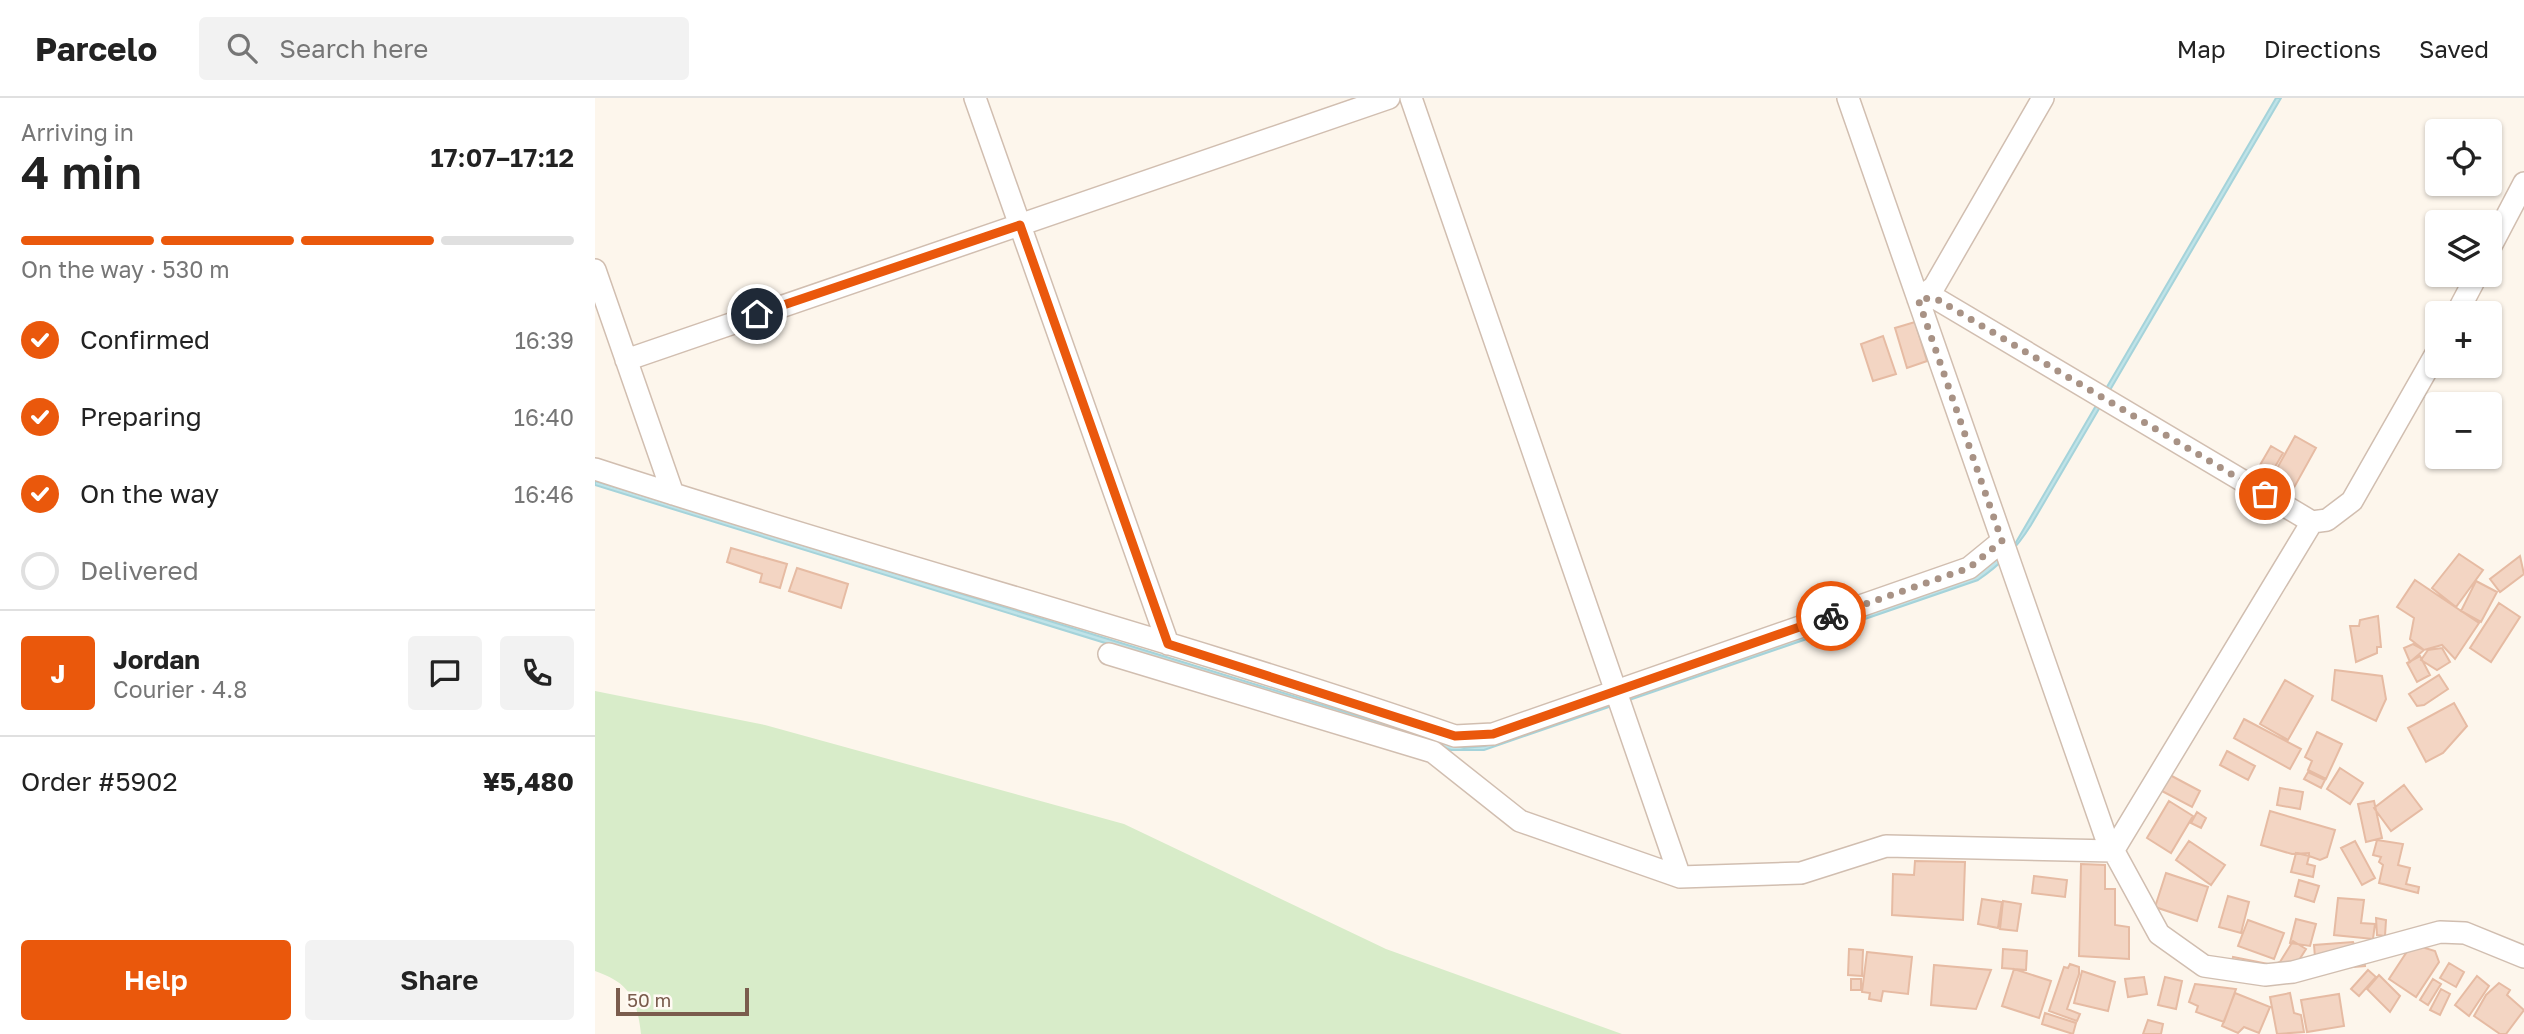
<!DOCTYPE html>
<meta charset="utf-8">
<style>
:root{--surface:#fff;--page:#f2f2f2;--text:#222;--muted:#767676;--line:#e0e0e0;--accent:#ea580c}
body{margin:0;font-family:"Golos Text",sans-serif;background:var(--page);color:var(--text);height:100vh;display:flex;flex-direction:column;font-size:26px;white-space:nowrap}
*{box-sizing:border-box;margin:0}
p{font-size:23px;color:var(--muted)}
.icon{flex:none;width:38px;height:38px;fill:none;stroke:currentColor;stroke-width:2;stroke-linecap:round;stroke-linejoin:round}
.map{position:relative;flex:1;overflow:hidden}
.sheet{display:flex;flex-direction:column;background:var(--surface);width:595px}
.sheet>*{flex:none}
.fabs{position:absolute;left:1830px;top:21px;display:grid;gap:14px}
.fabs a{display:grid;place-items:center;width:77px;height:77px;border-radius:7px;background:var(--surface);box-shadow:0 2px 5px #0004;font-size:35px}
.scale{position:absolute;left:21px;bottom:18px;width:133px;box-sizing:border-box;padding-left:7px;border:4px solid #7a5c4d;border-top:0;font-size:19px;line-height:24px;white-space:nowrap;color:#7a5c4d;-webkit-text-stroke:5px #fffaf3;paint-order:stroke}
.pin{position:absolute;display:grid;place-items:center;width:60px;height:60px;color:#fff;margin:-30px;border:4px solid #fff;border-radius:50%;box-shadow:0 2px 7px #0007}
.courier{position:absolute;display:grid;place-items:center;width:70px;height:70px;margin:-35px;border:5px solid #ea580c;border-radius:50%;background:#fff;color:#222;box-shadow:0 2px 9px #0007}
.headline em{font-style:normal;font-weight:600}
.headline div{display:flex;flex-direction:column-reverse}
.headline{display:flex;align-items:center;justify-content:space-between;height:119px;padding:0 21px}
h1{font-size:46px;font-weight:600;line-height:52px}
.bar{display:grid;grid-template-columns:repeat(4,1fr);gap:10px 7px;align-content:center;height:84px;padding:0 21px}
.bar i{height:9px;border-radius:5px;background:var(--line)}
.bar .on{background:var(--accent)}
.bar p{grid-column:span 4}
.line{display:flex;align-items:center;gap:18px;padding:0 21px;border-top:2px solid var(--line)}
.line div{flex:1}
.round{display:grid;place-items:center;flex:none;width:74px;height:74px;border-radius:7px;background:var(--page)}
ol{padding:0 21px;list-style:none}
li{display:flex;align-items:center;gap:21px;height:77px}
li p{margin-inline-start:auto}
li .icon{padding:7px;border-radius:50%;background:var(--accent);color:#fff;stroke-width:4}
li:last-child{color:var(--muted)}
li i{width:38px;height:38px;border:4px solid var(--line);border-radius:50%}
.cta{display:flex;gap:14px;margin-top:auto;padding:14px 21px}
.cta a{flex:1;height:80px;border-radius:7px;background:var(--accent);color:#fff;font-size:28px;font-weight:600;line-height:80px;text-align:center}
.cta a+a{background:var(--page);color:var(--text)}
header{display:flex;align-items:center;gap:42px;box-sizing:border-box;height:98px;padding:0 35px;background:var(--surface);border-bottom:2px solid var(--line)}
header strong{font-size:33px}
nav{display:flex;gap:38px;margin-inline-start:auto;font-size:24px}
.search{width:490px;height:63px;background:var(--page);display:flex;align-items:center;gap:18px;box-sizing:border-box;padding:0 24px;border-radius:7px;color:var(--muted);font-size:26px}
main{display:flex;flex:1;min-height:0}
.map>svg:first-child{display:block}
.green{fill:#d8ecc9}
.water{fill:#bfe3e8;stroke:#a5d3da;stroke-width:2}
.building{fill:#f3d5c3;stroke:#e6bba3;stroke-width:2}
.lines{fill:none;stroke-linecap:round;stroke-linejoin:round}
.minor-casing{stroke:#d1beb0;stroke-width:24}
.minor{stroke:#fff;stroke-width:21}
.done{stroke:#a89285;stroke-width:7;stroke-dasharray:0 12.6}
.route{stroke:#ea580c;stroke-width:9}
</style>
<header>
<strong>Parcelo</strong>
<div class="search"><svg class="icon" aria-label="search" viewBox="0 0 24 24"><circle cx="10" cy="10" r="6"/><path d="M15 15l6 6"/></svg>Search here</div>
<nav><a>Map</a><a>Directions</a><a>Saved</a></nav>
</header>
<main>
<section class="sheet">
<div class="headline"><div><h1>4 min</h1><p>Arriving in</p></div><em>17:07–17:12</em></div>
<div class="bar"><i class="on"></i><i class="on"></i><i class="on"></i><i></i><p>On the way · 530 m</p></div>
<ol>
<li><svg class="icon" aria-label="check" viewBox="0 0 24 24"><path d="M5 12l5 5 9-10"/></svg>Confirmed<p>16:39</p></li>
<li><svg class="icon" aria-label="check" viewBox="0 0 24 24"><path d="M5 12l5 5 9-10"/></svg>Preparing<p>16:40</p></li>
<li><svg class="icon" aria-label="check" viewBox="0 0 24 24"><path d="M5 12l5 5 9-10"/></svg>On the way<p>16:46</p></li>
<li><i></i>Delivered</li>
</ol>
<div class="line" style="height:126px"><b class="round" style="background:var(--accent);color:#fff">J</b><div><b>Jordan</b><p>Courier · 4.8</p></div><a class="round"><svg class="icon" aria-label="chat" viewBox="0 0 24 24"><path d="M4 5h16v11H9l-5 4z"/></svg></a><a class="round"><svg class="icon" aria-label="phone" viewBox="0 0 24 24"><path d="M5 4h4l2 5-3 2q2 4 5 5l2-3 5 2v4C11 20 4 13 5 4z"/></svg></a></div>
<div class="line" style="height:91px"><div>Order #5902</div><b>¥5,480</b></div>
<div class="cta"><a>Help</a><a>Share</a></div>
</section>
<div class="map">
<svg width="1929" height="936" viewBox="0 0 1929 936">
<rect width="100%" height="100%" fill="#fdf6ec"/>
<!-- green -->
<path class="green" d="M0 593 170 627 529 726 791 851 1027 936H46C42 901 35 885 0 873Z"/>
<!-- water -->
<path class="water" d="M1681 0H1686L1436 427C1421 451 1406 466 1383 482L889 652H856L0 387V383L851 645 869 650 890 648 1382 477 1420 446Z"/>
<!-- building -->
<path class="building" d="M1320 224 1332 263 1312 270 1300 230Z
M1288 238 1301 276 1278 283 1266 246Z
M1700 338 1721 350 1696 395 1675 383Z
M1676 348 1688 355 1673 381 1661 374Z
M136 450 192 466 185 490 165 484 167 476 132 464Z
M1864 456 1888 472 1861 509 1837 490Z
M1925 458 1929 476 1905 494 1895 481Z
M202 470 253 486 246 510 194 493Z
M1820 482 1884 525 1860 561 1847 547 1829 552 1815 541 1819 520 1802 509Z
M1881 483 1902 494 1886 524 1866 513Z
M1904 505 1925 519 1896 564 1875 550Z
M1783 518 1786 549H1782V555L1761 564 1755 528H1764L1765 522Z
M1818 546 1829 552 1815 564 1809 550Z
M1847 550 1855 564 1842 572 1826 562 1833 552Z
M1825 558 1835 577 1822 584 1812 565Z
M1740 572 1787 578 1791 601 1781 623 1737 602Z
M1844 577 1853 591 1829 607 1822 608 1814 596Z
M1690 582 1718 598 1693 642 1665 626Z
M1859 605 1872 628 1848 655 1831 664 1813 630Z
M1649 621 1706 651 1695 671 1639 640Z
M1722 634 1747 646 1731 681 1713 672 1717 663 1710 659Z
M1632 653 1660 668 1653 682 1625 667Z
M1745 670 1768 685 1755 706 1732 691Z
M1713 674 1730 682 1726 690 1709 681Z
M1573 676 1605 693 1597 709 1565 692Z
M1809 687 1827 711 1796 733 1779 710Z
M1685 690 1708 694 1705 711 1682 707Z
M1574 703 1598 718 1576 755 1552 740Z
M1779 703 1787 740 1771 744 1763 706Z
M1675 713 1740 732 1732 759 1725 762 1714 758V755L1697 756 1666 747Z
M1602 714 1611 720 1606 730 1596 725Z
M1782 742 1808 746 1803 767 1815 770 1811 786 1824 789 1823 795 1784 785 1788 767 1784 764 1786 759 1778 757Z
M1594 743 1630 767 1616 787 1581 762Z
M1760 743 1780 780 1767 787 1746 750Z
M1701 755 1714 758 1712 766 1720 768 1718 779 1696 774Z
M1320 763 1370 764 1368 822 1297 817 1298 776 1319 777Z
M1486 766 1510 767V791H1520V827L1534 829V861L1484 858Z
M1571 775 1613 789 1602 823 1560 809Z
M1439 778 1472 782 1470 799 1437 795Z
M1704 782 1724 788 1719 804 1700 798Z
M1633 798 1654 804 1646 835 1624 829Z
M1743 800 1769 802 1766 825 1780 826 1778 841 1739 837Z
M1387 801 1407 804 1403 830 1383 826Z
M1408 803 1426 806 1422 833 1405 831Z
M1781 820 1791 822 1790 838 1782 837Z
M1701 821 1721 826 1715 848 1695 845Z
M1653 822 1689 835 1679 861 1643 848Z
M1698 843 1711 851 1699 870 1677 887 1634 879 1638 859 1678 867 1685 864Z
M1758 844 1763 856 1769 859 1770 868 1721 872 1719 847Z
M1817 846 1840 853 1844 864 1821 899 1794 881Z
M1254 851 1268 852 1267 878 1253 877Z
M1408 851 1432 853 1431 872 1407 870Z
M1272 854 1317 859 1313 896 1288 893 1286 903 1274 901 1275 895 1267 894Z
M1854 865 1869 874 1861 889 1845 880Z
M1475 866 1484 869V876L1472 911 1485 916 1482 923 1454 913 1469 869 1473 870Z
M1339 867 1396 872 1381 911 1336 907Z
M1419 871 1456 883 1444 920 1407 908Z
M1773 872 1781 879 1764 898 1756 891Z
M1487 873 1520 884 1513 913 1479 905Z
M1784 877 1805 898 1795 914 1772 891Z
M1882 878 1894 888 1874 918 1860 907Z
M1549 879 1552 896 1533 899 1530 881Z
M1570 879 1587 883 1581 911 1563 907Z
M1256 881H1266V892H1256Z
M1838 881 1846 886 1833 907 1825 902Z
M1904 885 1915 892 1912 897 1929 912 1911 936H1905L1879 918 1891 897Z
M1600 886 1641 891 1629 924 1601 914 1603 908 1594 904Z
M1846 891 1855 896 1845 917 1835 912Z
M1640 895 1675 909 1664 935 1649 929 1643 935 1627 928Z
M1695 895 1699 915 1706 917 1709 934 1682 936 1675 899Z
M1744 896 1749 928 1712 934 1706 902Z
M1450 915 1481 925 1478 936 1447 926Z
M1553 922 1568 926 1566 936H1548Z"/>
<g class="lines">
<defs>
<path id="minor" d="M380 0 573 546
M816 0 1085 779
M1253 0 1510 737 1564 836 1609 868 1670 877 1698 874 1845 834 1870 835 1929 859
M1895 150 1929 85
M0 172 78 396
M1323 201 1340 200 1717 424 1732 422 1757 403 1843 252
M1323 201 1339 189 1448 0
M1862 215 1882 177
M31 262 794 0
M0 371C285 464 577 540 860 638L898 636 1374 470 1407 443
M514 556 838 654 925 723 1085 779 1206 775 1291 748 1518 753
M1518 753 1717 424"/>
</defs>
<!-- minor casing -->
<use href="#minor" class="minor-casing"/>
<!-- minor -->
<use href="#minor" class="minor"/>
</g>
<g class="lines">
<!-- done -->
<path class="done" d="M1236 518 1374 470 1407 443 1323 201 1340 200 1670 396"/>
<!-- route -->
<path class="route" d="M162 216 425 127 573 546 860 638 898 636 1236 518"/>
</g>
</svg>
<div class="fabs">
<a><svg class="icon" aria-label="locate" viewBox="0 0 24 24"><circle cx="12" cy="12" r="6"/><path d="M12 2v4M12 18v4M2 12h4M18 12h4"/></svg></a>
<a><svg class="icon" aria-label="layers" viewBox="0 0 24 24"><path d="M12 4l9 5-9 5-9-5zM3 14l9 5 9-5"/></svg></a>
<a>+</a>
<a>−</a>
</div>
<div class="scale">50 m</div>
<div class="pin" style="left:1670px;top:396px;background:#ea580c"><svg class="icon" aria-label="bag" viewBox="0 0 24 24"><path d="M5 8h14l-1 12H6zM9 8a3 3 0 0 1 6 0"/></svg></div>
<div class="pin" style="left:162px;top:216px;background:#1f2937"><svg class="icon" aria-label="home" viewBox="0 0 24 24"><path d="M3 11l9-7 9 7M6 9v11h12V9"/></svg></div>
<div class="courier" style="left:1236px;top:518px"><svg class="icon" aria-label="bike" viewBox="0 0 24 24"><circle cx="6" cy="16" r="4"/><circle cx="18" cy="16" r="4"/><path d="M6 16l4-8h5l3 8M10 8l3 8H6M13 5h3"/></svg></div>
</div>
</main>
